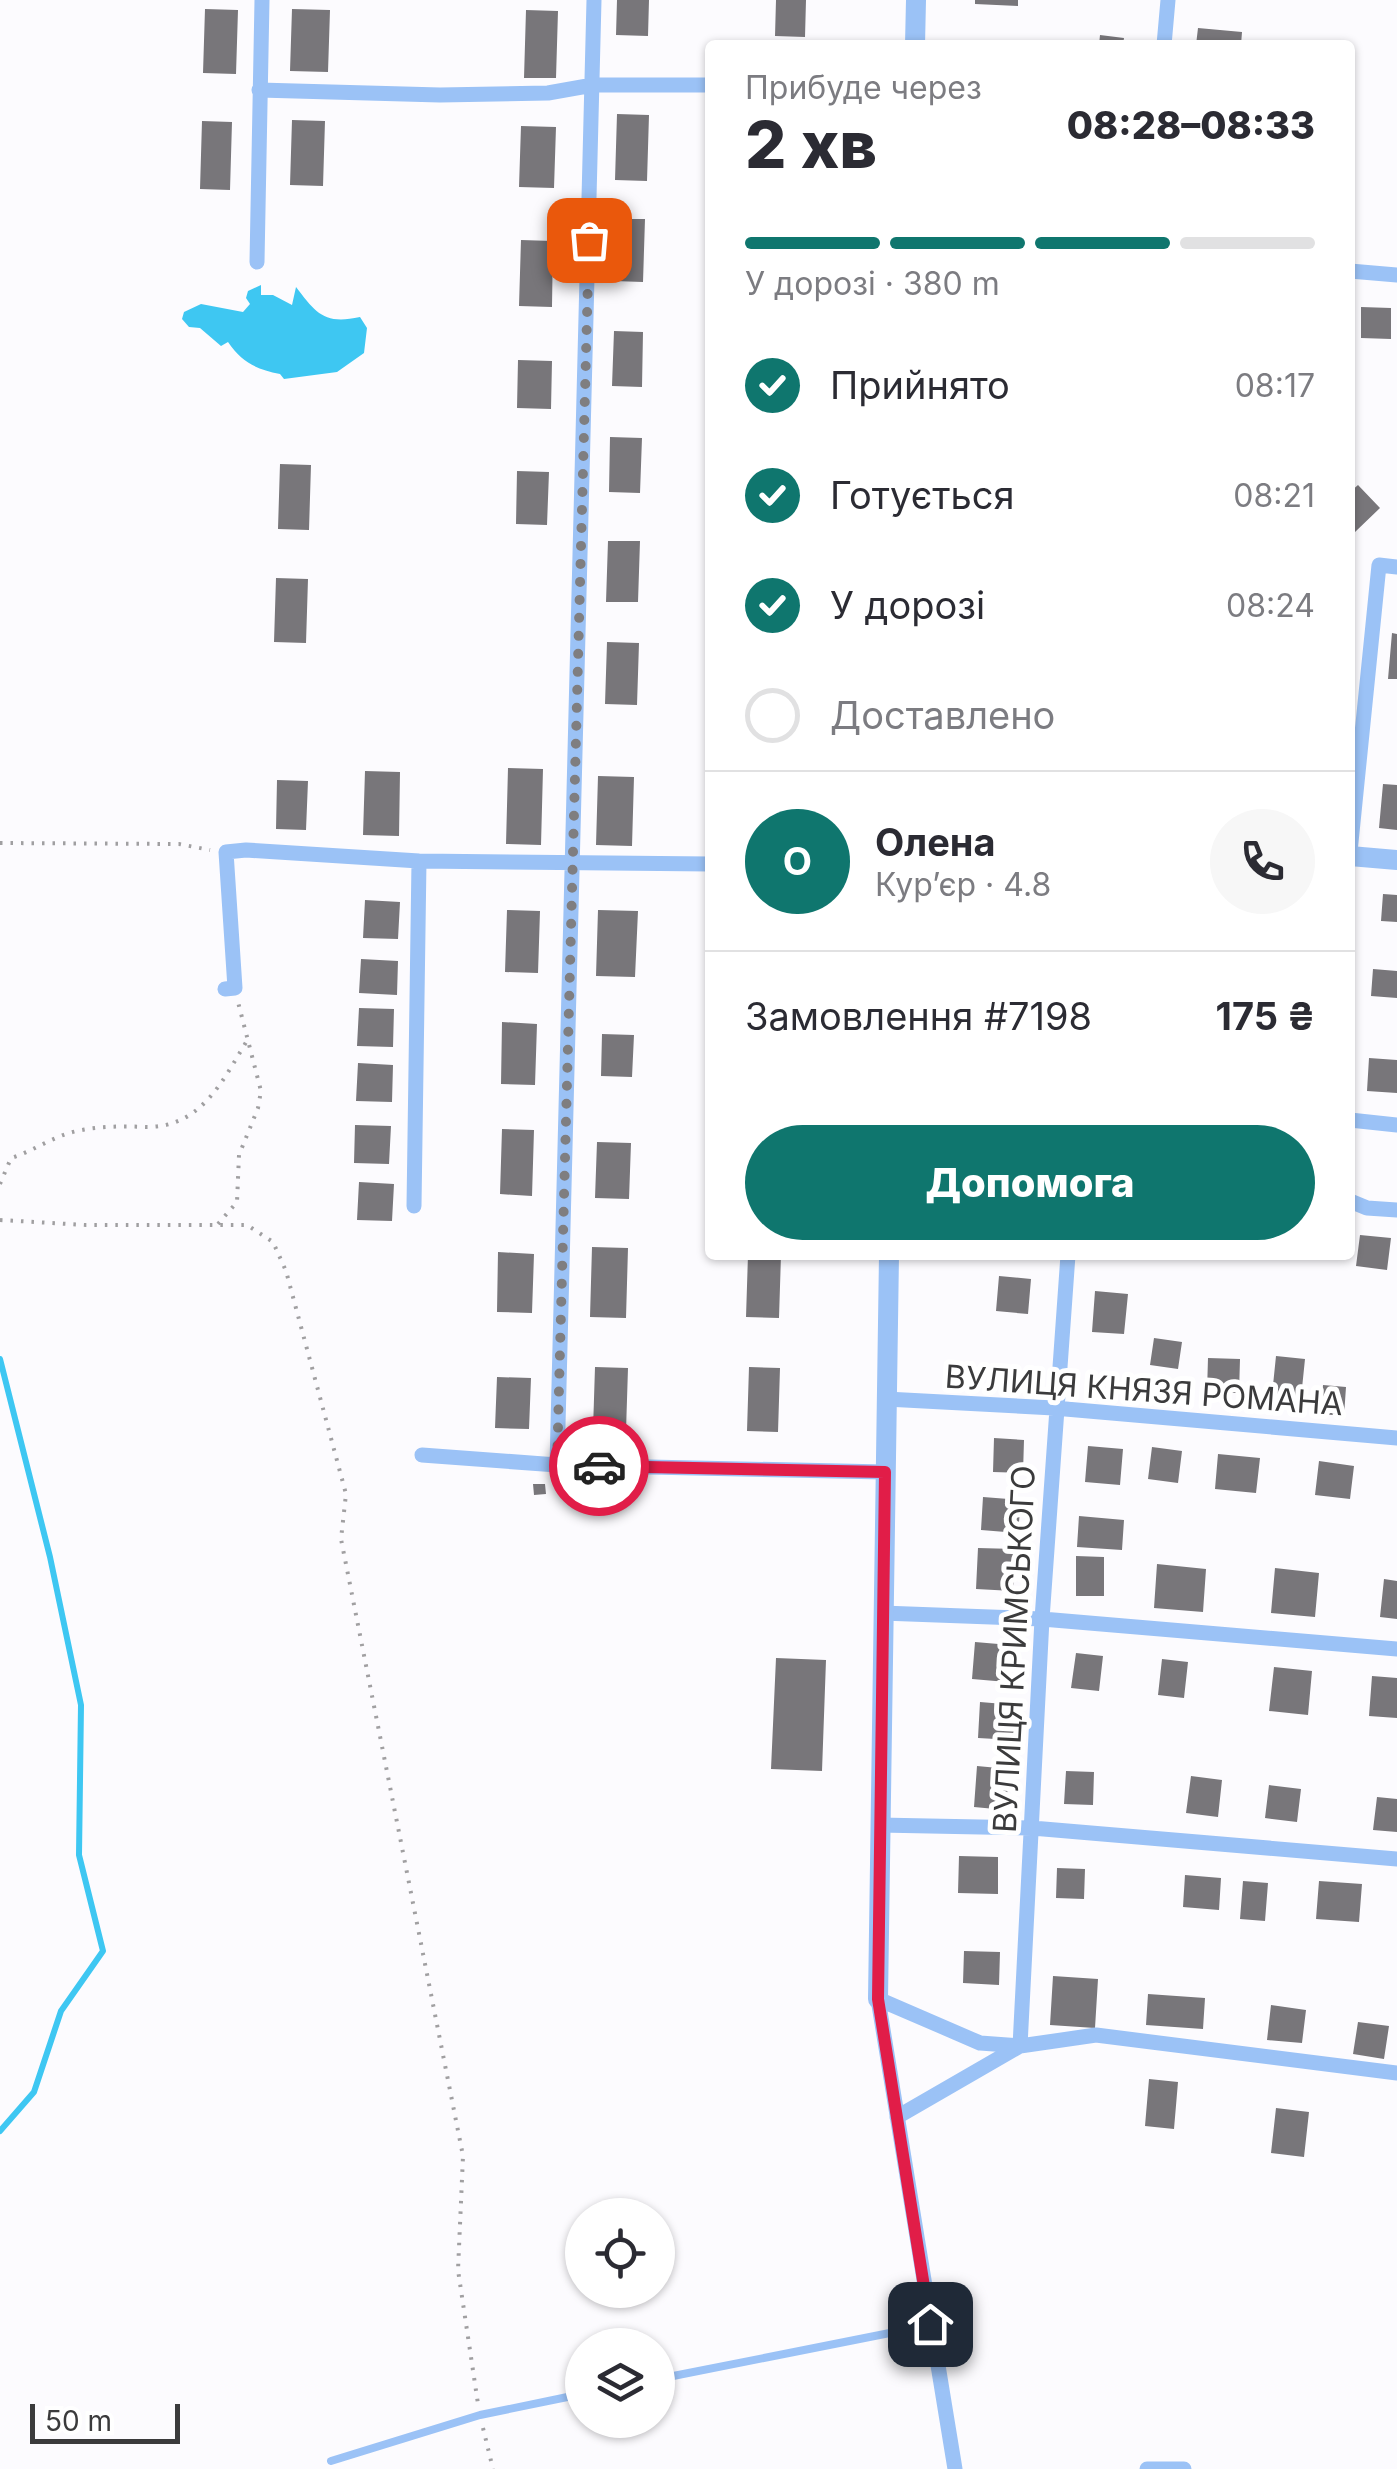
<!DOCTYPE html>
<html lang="uk">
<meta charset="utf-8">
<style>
:root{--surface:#fff;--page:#f7f7f7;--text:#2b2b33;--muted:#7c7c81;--line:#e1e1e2;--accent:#0f766e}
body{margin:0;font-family:Inter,sans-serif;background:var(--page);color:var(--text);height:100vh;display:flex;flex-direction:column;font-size:38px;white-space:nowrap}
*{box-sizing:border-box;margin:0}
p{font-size:32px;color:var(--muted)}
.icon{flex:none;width:55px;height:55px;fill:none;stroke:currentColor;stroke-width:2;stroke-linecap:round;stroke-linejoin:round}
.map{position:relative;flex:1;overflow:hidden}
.drawer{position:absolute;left:705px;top:40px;width:650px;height:1220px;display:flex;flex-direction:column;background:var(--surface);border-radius:10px;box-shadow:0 2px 8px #0004}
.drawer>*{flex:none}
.fabs{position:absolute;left:565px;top:2198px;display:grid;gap:20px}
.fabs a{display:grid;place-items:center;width:110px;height:110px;border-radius:50%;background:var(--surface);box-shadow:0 2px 8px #0004;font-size:50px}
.scale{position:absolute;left:30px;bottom:25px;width:150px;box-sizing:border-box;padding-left:10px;border:5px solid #3b3b3c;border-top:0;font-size:28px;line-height:35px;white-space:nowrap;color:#3b3b3c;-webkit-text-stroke:8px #fff;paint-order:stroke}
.pin{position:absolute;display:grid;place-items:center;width:85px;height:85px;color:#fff;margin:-42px;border-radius:20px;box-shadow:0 5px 15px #0006}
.courier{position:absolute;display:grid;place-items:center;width:100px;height:100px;margin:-50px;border:8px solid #e11d48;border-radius:50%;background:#fff;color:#222;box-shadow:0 2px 12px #0007}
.head em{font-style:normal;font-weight:800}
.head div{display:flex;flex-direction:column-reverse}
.head{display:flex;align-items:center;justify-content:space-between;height:170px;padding:0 40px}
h1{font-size:65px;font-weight:800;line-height:75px}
.bar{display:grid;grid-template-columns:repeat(4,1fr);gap:15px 10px;align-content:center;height:120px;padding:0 40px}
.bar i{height:12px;border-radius:8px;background:var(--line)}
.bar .selected{background:var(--accent)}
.bar p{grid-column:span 4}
.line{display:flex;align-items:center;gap:25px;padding:0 40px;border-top:2px solid var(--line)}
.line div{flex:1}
.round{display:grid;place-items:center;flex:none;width:105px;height:105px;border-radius:52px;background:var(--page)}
ol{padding:0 40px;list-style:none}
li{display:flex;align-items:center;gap:30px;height:110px}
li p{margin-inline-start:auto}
li .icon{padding:10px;border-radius:50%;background:var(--accent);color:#fff;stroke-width:4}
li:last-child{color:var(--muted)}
li i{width:55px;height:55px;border:5px solid var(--line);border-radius:50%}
.button{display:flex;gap:20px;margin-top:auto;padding:20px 40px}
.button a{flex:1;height:115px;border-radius:60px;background:var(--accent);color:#fff;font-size:40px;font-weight:800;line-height:115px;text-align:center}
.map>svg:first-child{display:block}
.water{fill:#3ec7f2}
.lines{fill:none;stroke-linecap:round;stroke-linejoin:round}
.stream{stroke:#3ec7f2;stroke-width:6}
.building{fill:#78767a}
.path{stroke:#a09fa1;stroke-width:4;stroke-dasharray:2.5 8;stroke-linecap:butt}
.service{stroke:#9bc2f6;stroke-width:8}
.minor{stroke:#9bc2f6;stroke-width:15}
.tertiary{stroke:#9bc2f6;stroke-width:20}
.done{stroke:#7f7e80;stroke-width:10;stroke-dasharray:0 18}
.route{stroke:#e11d48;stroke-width:12}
.labels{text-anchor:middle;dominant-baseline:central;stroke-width:10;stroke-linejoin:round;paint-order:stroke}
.street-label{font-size:32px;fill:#3b3b3c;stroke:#fff}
</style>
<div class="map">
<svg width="1397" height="2469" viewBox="0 0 1397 2469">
<rect width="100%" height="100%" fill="#fcfbfe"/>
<!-- water -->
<path class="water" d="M261 285V295H273L292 305 296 287C316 313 324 325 360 317L367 328 364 353 337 372 284 379 280 374C255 369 242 362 228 342L221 346 200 328 189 327 182 319 184 312 201 304 243 312 250 304 246 298 248 291Z"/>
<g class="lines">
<!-- stream -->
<path class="stream" d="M0 1359 50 1557 81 1705 79 1855 103 1951 61 2011 34 2092 0 2131"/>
</g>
<!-- building -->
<path class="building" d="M617 0H649L648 36 616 35Z
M776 0H806L805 37 775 36Z
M975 0H1018V6L975 4Z
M205 9 238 10 236 74 203 73Z
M292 9 330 10 328 72 290 71Z
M526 10 558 11 556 78H524Z
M1198 28 1242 32 1241 45H1196Z
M1100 35 1124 38 1123 45H1099Z
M617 114 649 115 647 181 615 180Z
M292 120 325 121 323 186 290 185Z
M202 121 232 122 230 190 200 189Z
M521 126 556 127 554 188 519 187Z
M616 219H645L643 282 614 281Z
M521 240 553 241 552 307 519 306Z
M1361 307 1391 308V339L1361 338Z
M614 331 643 332 642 387 612 386Z
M518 360 552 361 551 409 517 408Z
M610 437 642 438 640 493 609 492Z
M280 464 311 465 309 530 278 529Z
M517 471 549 472 547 525 516 524Z
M1358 485 1380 508 1355 532 1350 527V492Z
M608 541H640L638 602H606Z
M276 578 308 579 306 643 274 642Z
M1392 633 1397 634V679H1388Z
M607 642 639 643 637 705 605 704Z
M508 768 543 769 541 845 506 844Z
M365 771 400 772 399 836 363 835Z
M598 776 634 777 632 846 596 845Z
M277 780 308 781 306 830 276 829Z
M1383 784 1397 785V830L1379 828Z
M1383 894 1397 895V922L1381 921Z
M365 900 400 902 398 939 363 938Z
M507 910 540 911 538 973 505 972Z
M598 910 638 911 635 977 596 976Z
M361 959 398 961 397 995 359 993Z
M1373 969 1397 971V998L1371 996Z
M359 1008 394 1009 393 1047 357 1046Z
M502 1022 537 1024 535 1085 501 1084Z
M602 1034 634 1035 632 1077 601 1076Z
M1369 1058 1397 1060V1093L1367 1091Z
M358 1063 393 1065 392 1102 356 1101Z
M355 1125 391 1126 389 1164 354 1163Z
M502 1129 534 1130 532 1196 500 1194Z
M597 1142 631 1143 629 1199 595 1198Z
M359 1182 394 1184 392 1221 357 1220Z
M1360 1235 1391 1238 1387 1270 1356 1266Z
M592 1247 628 1248 626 1318 590 1317Z
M498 1252 534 1254 532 1313 497 1312Z
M748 1255H781L779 1318 746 1317Z
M999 1276 1031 1279 1028 1314 996 1311Z
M1095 1291 1128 1294 1124 1334 1092 1332Z
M1154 1338 1182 1342 1178 1369 1150 1365Z
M1276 1356 1305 1359 1301 1398 1272 1395Z
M1208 1358 1240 1359 1239 1393 1207 1392Z
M595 1367 628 1368 626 1431 593 1430Z
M749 1367 780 1368 778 1432 747 1431Z
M497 1377 531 1378 529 1429 495 1428Z
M1323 1385 1346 1387 1344 1416 1321 1414Z
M994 1438 1024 1440 1023 1473 993 1472Z
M1088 1446 1123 1449 1120 1485 1085 1482Z
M1152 1447 1182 1451 1178 1483 1148 1479Z
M1218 1454 1260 1458 1256 1493 1215 1489Z
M1319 1461 1354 1466 1350 1499 1315 1495Z
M533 1484H545L546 1494 534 1495Z
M983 1497 1021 1500 1018 1533 981 1530Z
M1079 1516 1124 1520 1122 1550 1077 1547Z
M978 1548 1015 1549 1013 1591 976 1589Z
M1076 1556 1104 1557V1596H1076Z
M1157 1564 1206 1569 1203 1612 1154 1608Z
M1275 1568 1319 1573 1315 1617 1271 1613Z
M1384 1579 1397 1581V1619L1380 1617Z
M975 1642 1010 1645 1007 1682 972 1679Z
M1076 1653 1103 1656 1099 1691 1071 1688Z
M776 1658 826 1660 822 1771 771 1769Z
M1162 1659 1188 1662 1184 1698 1158 1695Z
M1274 1667 1312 1671 1308 1715 1269 1711Z
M1372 1676 1397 1678V1718L1369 1716Z
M980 1702 1016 1705 1013 1740 978 1738Z
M977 1766 1009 1769 1006 1810 974 1807Z
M1066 1771 1094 1772 1093 1805 1064 1804Z
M1191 1776 1222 1780 1218 1817 1186 1813Z
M1269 1785 1301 1789 1297 1822 1265 1818Z
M1377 1797 1397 1799V1832L1373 1830Z
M959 1856 998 1857V1894L958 1893Z
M1057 1868 1085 1869 1084 1899 1056 1898Z
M1185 1875 1221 1878 1219 1910 1183 1907Z
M1243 1881 1268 1883 1265 1921 1240 1919Z
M1319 1881 1362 1884 1359 1922 1316 1919Z
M964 1951 1000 1952 999 1985 963 1983Z
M1053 1976 1098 1979 1095 2028 1050 2025Z
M1148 1994 1205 1998 1203 2029 1146 2025Z
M1271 2005 1306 2010 1302 2043 1267 2040Z
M1358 2022 1389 2026 1384 2059 1353 2054Z
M1149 2079 1178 2082 1174 2129 1145 2126Z
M1276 2108 1309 2112 1304 2157 1271 2153Z"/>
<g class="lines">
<!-- path -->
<path class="path" d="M0 843 179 844 210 850
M0 1184 11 1158C34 1151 53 1136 77 1131 100 1126 124 1126 147 1127 202 1127 223 1080 248 1039
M0 1220 86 1225H247L273 1242 286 1271 346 1494 341 1539 463 2156 458 2270 478 2404
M218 1224 237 1202 239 1155 258 1108 261 1091 238 1002
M483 2428 493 2469"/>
<!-- service -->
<path class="service" d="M658 2379 930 2325
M331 2461 480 2415 582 2394"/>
<!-- minor -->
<path class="minor" d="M1164 45 1168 0
M259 90 440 95 548 93 593 85H710
M257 262 262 0
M1350 271 1397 275
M1350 852 1379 565 1397 567
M225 989 235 988 226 852 246 850 419 861 710 864
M1350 1120 1397 1125
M1350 1201 1367 1208 1397 1210
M414 1206 419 861
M886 1399 1054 1408 1397 1438
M422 1455 557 1465 885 1472
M557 1465 594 0
M882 1613 1042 1619 1397 1649
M879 1825 1032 1828 1397 1859
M878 1999 980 2043 1020 2046 1096 2035 1397 2073
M878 1999 955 2469
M1020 2046 1042 1619 1068 1255
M897 2117 1020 2046
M1147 2469H1184"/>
<!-- tertiary -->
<path class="tertiary" d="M915 45 916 0
M1350 856 1397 860
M878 1999 889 1255"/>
</g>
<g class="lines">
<!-- done -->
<path class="done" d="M589 240 557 1465 599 1466"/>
<!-- route -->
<path class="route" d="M599 1466 885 1472 878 1999 930 2324"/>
</g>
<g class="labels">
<!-- street labels -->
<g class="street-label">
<text transform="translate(1144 1390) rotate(4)">ВУЛИЦЯ КНЯЗЯ РОМАНА</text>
<text transform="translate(1014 1649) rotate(-87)">ВУЛИЦЯ КРИМСЬКОГО</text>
</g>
</g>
</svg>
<div class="fabs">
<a><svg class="icon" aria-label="locate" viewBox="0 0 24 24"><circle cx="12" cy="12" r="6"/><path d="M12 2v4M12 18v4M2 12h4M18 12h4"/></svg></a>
<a><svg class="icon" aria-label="layers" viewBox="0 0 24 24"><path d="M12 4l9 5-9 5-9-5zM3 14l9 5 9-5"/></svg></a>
</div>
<div class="scale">50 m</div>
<div class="pin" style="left:589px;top:240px;background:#ea580c"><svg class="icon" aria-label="bag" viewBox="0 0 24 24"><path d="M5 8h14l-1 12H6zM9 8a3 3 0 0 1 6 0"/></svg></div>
<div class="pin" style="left:930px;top:2324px;background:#1f2937"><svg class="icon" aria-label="home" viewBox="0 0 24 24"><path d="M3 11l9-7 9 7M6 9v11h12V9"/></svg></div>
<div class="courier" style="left:599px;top:1466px"><svg class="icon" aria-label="car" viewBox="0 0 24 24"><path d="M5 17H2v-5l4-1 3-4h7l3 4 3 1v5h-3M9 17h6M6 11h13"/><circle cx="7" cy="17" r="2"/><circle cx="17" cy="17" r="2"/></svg></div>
<section class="drawer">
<div class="head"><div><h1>2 хв</h1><p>Прибуде через</p></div><em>08:28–08:33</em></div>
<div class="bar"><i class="selected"></i><i class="selected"></i><i class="selected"></i><i></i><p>У дорозі · 380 m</p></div>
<ol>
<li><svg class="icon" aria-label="check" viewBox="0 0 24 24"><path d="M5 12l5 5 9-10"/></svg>Прийнято<p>08:17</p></li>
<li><svg class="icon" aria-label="check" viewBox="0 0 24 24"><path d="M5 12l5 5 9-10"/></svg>Готується<p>08:21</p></li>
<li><svg class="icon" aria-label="check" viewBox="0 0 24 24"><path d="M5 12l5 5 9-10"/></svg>У дорозі<p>08:24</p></li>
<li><i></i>Доставлено</li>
</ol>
<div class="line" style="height:180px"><b class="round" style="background:var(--accent);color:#fff">О</b><div><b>Олена</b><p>Кур’єр · 4.8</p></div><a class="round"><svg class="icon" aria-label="phone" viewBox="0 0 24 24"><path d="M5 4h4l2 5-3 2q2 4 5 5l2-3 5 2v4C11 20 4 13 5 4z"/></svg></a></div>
<div class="line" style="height:130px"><div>Замовлення #7198</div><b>175 ₴</b></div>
<div class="button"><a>Допомога</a></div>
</section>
</div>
